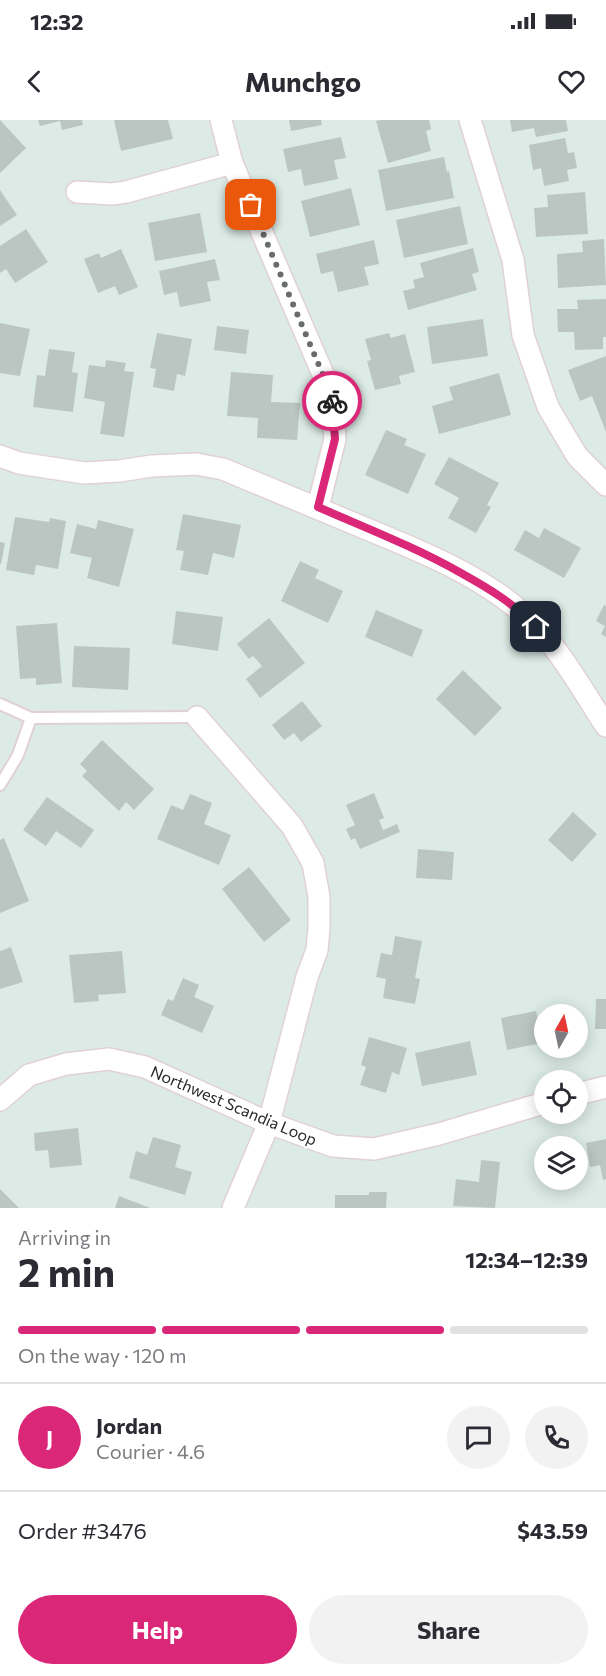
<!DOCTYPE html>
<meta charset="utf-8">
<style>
:root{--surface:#fff;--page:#f2f2f3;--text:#2b2b33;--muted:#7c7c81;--line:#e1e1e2;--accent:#db2777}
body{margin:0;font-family:Commissioner,sans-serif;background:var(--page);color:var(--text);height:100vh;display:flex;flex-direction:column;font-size:22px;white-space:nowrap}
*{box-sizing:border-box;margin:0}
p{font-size:20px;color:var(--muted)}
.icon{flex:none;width:33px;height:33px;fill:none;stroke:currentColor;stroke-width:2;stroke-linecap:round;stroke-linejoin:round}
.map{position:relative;height:1088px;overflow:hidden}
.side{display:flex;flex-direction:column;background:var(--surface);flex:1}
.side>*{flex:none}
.needle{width:39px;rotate:9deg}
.fabs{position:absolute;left:534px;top:884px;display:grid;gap:12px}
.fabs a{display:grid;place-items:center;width:54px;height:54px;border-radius:50%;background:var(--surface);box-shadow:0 3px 15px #0003;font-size:30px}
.pin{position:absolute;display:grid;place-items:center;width:51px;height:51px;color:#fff;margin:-26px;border-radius:12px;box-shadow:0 3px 9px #0006}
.courier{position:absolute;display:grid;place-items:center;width:60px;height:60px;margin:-30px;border:4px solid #db2777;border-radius:50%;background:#fff;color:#222;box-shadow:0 2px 8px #0007}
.head em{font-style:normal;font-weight:700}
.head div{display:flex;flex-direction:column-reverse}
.head{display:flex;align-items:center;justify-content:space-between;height:102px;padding:0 18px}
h1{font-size:39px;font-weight:700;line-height:45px}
.bar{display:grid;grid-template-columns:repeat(4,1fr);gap:9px 6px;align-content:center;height:72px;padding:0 18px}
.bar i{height:8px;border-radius:4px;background:var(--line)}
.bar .current{background:var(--accent)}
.bar p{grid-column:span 4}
.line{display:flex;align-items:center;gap:15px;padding:0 18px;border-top:2px solid var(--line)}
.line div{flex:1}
.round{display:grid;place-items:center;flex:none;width:63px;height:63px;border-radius:32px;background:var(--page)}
.cta{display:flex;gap:12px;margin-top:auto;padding:12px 18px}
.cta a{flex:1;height:69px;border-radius:36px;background:var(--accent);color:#fff;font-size:24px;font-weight:700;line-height:69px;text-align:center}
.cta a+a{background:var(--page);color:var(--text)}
.status{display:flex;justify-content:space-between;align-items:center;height:42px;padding:0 30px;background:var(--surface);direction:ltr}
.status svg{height:16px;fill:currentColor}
header{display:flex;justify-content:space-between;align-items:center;height:78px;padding:0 18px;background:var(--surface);font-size:27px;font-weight:700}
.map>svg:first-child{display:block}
.building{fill:#bbc6c2}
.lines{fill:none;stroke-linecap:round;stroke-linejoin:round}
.lane-casing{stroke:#e1d1d3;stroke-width:14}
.street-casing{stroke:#e1d1d3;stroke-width:24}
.lane{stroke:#fff;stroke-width:10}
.street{stroke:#fff;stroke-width:21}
.done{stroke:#686d6b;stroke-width:6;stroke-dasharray:0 10.8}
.route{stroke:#db2777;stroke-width:8}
.labels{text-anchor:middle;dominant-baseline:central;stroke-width:4.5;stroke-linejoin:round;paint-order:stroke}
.street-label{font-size:16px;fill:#292929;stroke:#fff}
</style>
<div class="status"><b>12:32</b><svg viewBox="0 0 49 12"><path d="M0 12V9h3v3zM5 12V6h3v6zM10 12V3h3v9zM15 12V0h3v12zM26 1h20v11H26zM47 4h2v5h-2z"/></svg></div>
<header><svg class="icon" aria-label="back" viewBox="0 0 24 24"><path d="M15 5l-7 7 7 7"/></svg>Munchgo<svg class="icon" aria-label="heart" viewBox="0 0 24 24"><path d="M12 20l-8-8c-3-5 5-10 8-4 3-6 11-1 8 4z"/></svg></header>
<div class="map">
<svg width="606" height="1088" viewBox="0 0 606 1088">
<rect width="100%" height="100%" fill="#dcebe5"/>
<!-- building -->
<path class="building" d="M0 0 26 28 0 53Z
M38 0H82L83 5 62 10 60 1 40 6Z
M114 0H168L173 19 121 31Z
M289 0H321L322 5 291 11Z
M381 0H429L431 9 426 11 431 31 388 43 376 1Z
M510 0H566L568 11 536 17 534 8 512 12Z
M341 17 346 38 334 40 338 59 304 66 301 49 288 52 283 29Z
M565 18 568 33 574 32 577 48 567 50 569 61 544 66 541 48 533 50 529 25Z
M444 37 447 52 449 51 454 78 386 91 378 50Z
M351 68 360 105 310 117 301 81Z
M0 70 17 95 0 106Z
M585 72 588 114 536 117 534 88 548 87 547 75Z
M460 86 468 124 404 138 396 100Z
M200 93 207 132 155 141 148 103Z
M26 109 48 142 15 163 6 149 0 153V126Z
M604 119 606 165 558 168 557 134 583 132 582 121Z
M374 120 379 144 364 147 369 165 338 172 333 151 321 154 316 134Z
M473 128 479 152 472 154 477 170 408 190 403 171 415 168 413 160 424 157 420 143Z
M121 129 138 167 119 175 115 166 98 173 84 139 99 133 101 138Z
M215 139 220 160 207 162 211 181 180 187 177 172 164 175 159 151Z
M606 179V217H603V229L575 230 574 212H558L557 189H578L577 180Z
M483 199 488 236 432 244 427 207Z
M0 203 30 209 20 256 0 253Z
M217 206 249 210 246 234 214 230Z
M157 213 192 219 185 256 177 254 174 271 153 267 156 249 150 248Z
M389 213 391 218 405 214 415 252 399 256 401 264 375 270 367 241 371 240 365 219Z
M49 229 75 232 72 252 78 253 73 292 33 287 37 255 45 256Z
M606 236V312L592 276 580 281 568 250Z
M106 240 126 243 124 251 134 252 124 317 100 314 105 282 84 278 89 245 105 247Z
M231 252 273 255 271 282 300 283 297 320 257 318 258 298 227 296Z
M499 253 511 295 439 314 432 286 453 280 449 267Z
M386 310 407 319 404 325 426 334 408 374 365 355Z
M449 337 499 363 487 385 491 387 476 413 448 398 459 378 434 364Z
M183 394 241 405 234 438 213 433 208 455 180 450 184 431 176 430Z
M15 397 49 402 50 398 66 401 58 449 36 445 34 455 6 450Z
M98 400 134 409 119 467 87 458 92 438 70 433 77 404 96 409Z
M544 408 581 428 564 458 514 430 525 410 539 418Z
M0 422 5 423 1 444H0Z
M300 441 319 450 315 458 343 471 328 503 281 481Z
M604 485 606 486V517L601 514 605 506 596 501Z
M376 490 423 510 412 537 365 517Z
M176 491 223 497 218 531 172 524Z
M269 498 305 543 260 578 246 559 262 546 253 536 249 539 237 524Z
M57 503 62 563 36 565V558L20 559 16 506Z
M74 526 130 528 128 570 72 567Z
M463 550 502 588 475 616 436 579Z
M302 581 322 606 301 622 294 613 284 620 272 605Z
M102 620 154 669 134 690 126 682 119 691 82 656 87 651 80 644Z
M374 673 384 698 379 700 383 710 397 704 400 712 360 729 355 718 351 720 346 709 355 705 346 685Z
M190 674 212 683 204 704 231 715 219 745 157 719 171 685 183 690Z
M47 677 94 710 81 728 56 711 46 726 23 710Z
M573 692 597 714 572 742 548 720Z
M4 718 29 781 0 793V720Z
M418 729 454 732 452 760 416 758Z
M249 747 291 800 264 822 222 769Z
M395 816 422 821 415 858 420 859 415 884 383 878 386 859 376 857 381 833 392 835Z
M11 827 23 862 0 869V831Z
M122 831 126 873 98 875 99 881 74 883 69 835Z
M183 858 199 865 194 877 214 886 202 913 161 895 168 879 173 881Z
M596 879H606V909H595Z
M536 891 542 923 507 930 501 898Z
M369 917 407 928 399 955 392 952 386 973 360 965 366 947 361 945Z
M470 921 477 955 422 966 415 933Z
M78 1008 82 1045 50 1048 48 1030 35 1031 34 1013Z
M153 1017 181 1025 175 1047 192 1052 185 1075 129 1058 136 1031 147 1035Z
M606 1019V1059L603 1060 600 1045 590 1047 586 1023Z
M481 1040 500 1042 495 1088 453 1086 456 1059 479 1062Z
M0 1069 19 1088H0Z
M369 1072H387L386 1088H335V1075H369Z
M119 1076 150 1088H115Z"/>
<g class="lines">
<defs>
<path id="lane" d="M0 584 31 598 197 597
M0 665 18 635 31 598"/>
<path id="street" d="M221 0 232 43 332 275 335 319 318 387
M470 0 513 140 523 215 548 287 577 336 606 365
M77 72 112 74 126 72 232 43
M0 336 19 343 84 353 119 351 152 346 196 344 223 349C275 371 327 392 379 414 430 435 484 458 526 496 556 523 583 571 606 606
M197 597 292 706 313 743 319 777V808L317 830 307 857 269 1003 233 1088
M578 974 606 967
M0 980 29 955 66 944 109 939 145 947 269 1003 333 1026 374 1029 439 1014 544 983"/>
</defs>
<!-- lane casing -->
<use href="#lane" class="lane-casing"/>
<!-- street casing -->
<use href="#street" class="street-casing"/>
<!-- lane -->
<use href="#lane" class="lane"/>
<!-- street -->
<use href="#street" class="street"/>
</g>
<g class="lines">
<!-- done -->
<path class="done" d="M251 85 323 255 332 275V281"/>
<!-- route -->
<path class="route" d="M332 281 335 319 318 387C366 408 415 427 461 453 488 468 515 484 536 507"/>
</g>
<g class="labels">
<!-- street labels -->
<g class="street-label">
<text transform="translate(234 985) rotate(23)">Northwest Scandia Loop</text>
</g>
</g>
</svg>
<div class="fabs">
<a><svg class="needle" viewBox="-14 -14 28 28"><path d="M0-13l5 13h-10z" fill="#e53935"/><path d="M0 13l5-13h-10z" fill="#7c7c81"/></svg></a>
<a><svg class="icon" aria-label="locate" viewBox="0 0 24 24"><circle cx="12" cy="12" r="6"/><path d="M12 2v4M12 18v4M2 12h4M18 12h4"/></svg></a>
<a><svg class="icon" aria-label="layers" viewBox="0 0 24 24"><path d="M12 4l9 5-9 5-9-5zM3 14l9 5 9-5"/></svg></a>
</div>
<div class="pin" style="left:251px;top:85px;background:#ea580c"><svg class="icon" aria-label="bag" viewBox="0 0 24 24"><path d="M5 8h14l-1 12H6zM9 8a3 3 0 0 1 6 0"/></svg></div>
<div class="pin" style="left:536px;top:507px;background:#1f2937"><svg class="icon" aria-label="home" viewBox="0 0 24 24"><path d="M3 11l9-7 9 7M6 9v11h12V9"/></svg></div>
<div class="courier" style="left:332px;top:281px"><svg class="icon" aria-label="bike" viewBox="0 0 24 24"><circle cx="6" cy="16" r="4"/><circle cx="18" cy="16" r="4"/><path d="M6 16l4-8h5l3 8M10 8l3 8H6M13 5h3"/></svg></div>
</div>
<section class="side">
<div class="head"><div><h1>2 min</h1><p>Arriving in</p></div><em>12:34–12:39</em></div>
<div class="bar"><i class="current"></i><i class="current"></i><i class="current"></i><i></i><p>On the way · 120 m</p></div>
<div class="line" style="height:108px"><b class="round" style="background:var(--accent);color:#fff">J</b><div><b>Jordan</b><p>Courier · 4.6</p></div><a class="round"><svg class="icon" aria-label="chat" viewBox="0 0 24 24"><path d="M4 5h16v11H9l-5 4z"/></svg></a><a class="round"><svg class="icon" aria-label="phone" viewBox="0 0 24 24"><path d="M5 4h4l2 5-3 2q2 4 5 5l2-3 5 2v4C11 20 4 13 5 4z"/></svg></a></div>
<div class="line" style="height:78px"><div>Order #3476</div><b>$43.59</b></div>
<div class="cta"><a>Help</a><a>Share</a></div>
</section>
